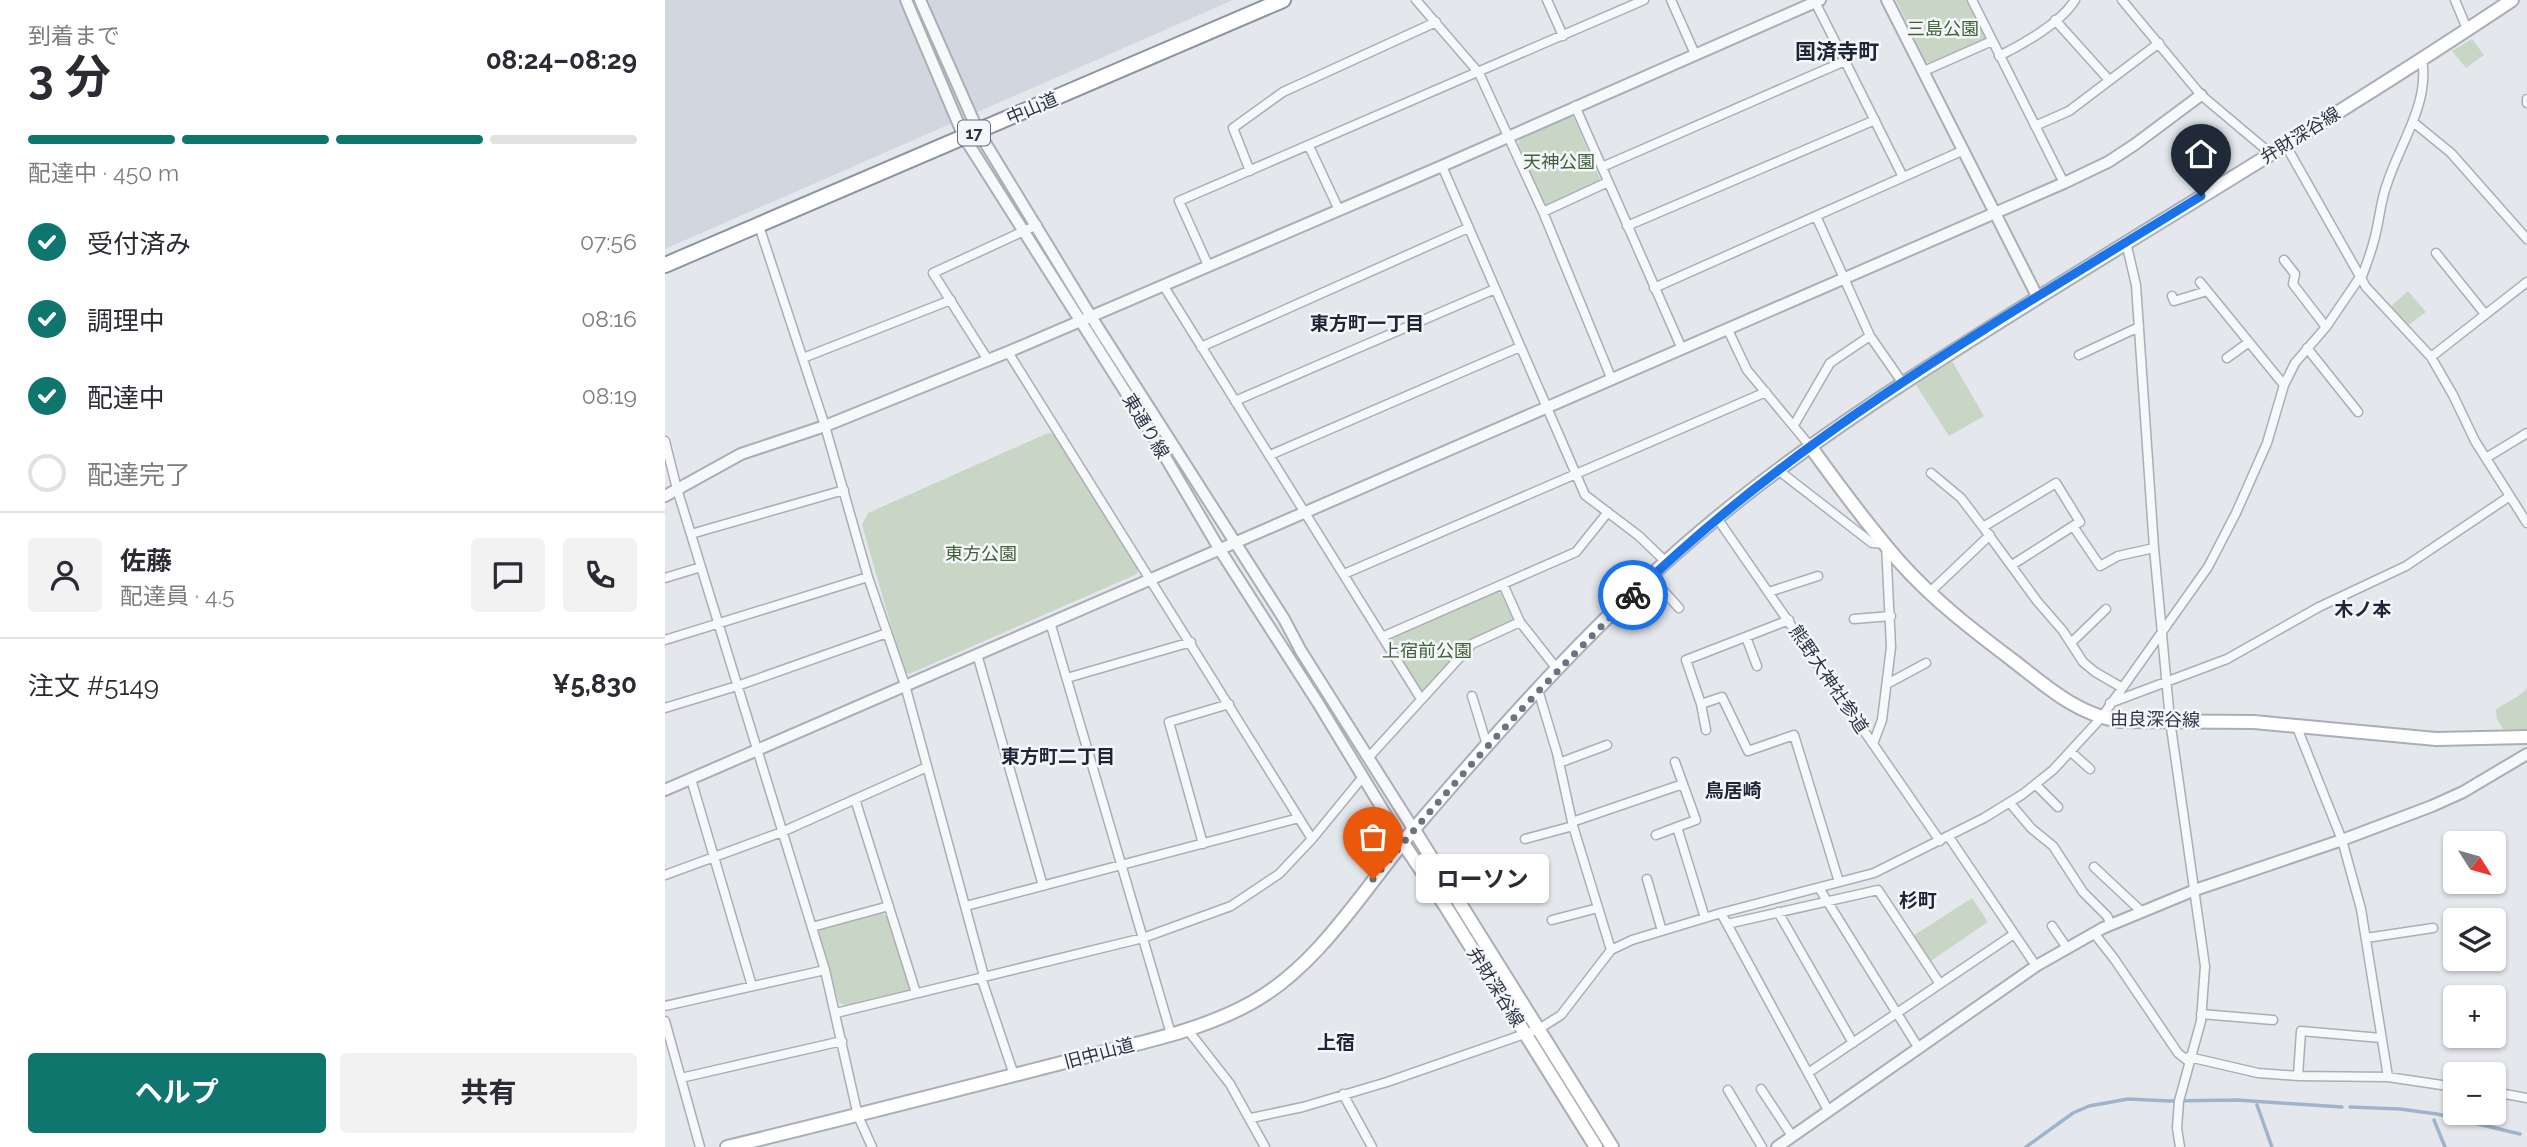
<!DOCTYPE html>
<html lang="ja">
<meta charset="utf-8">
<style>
:root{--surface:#fff;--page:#f2f2f3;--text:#2b2b33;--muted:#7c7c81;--line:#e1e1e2;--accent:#0f766e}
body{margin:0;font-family:Raleway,"Noto Sans JP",sans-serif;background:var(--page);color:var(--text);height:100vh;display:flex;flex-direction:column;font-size:26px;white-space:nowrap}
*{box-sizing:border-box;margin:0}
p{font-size:23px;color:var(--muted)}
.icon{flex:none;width:38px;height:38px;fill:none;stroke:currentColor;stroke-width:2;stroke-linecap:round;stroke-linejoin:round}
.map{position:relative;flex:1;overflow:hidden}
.sheet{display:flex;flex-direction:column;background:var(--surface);width:665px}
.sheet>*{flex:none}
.needle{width:46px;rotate:127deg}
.fabs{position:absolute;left:1778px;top:831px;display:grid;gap:14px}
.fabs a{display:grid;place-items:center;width:63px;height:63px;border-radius:7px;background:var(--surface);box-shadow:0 2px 5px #0004;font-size:35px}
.pin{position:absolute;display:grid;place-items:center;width:60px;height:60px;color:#fff;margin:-72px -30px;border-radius:50% 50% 50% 0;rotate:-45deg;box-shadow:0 0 7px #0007}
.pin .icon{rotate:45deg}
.courier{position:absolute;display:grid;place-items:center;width:70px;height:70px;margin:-35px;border:5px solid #1a73e8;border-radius:50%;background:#fff;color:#222;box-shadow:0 2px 9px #0007}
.bubble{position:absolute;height:49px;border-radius:7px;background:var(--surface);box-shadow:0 2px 5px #0004;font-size:23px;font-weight:700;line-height:49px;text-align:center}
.overview em{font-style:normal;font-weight:700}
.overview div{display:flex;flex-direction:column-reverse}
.overview{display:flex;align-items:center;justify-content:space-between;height:119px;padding:0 28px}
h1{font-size:46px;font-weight:700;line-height:52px}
.bar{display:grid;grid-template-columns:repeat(4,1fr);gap:10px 7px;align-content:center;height:84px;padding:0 28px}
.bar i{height:9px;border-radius:5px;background:var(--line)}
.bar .current{background:var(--accent)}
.bar p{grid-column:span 4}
.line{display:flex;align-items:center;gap:18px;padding:0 28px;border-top:2px solid var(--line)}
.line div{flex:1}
.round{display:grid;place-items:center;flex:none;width:74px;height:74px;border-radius:7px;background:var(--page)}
ol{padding:0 28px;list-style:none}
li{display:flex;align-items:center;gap:21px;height:77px}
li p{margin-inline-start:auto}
li .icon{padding:7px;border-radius:50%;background:var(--accent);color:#fff;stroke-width:4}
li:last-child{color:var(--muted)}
li i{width:38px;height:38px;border:4px solid var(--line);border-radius:50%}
.button{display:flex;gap:14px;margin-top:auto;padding:14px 28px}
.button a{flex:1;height:80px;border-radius:7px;background:var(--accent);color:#fff;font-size:28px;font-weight:700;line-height:80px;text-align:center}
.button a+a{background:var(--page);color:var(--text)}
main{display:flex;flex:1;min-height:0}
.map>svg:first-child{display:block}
.built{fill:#d2d6de}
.green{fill:#c9d6c5}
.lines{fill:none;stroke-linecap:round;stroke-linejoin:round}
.stream{stroke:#9fb4cc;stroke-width:3.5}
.minor-casing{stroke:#a9aeb7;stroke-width:11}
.tertiary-casing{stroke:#a9aeb7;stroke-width:14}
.secondary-casing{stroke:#a9aeb7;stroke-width:16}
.trunk-casing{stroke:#8b94a3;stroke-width:18}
.minor{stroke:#f7f8fa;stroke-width:8}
.tertiary{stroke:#f7f8fa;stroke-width:10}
.secondary{stroke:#fff;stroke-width:12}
.trunk{stroke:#fff;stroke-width:14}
.done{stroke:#6c737f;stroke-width:7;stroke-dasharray:0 12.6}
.route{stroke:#1a73e8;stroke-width:9}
.labels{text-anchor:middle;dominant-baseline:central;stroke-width:5;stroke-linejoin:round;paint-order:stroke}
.shield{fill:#f4f6f9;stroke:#676e7b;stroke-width:2}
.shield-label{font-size:16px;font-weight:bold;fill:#2b3445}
.park-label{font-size:18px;fill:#3f6138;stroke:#f4f6f9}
.street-label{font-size:18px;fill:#2b3445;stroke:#f4f6f9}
.neighbourhood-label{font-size:19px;font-weight:bold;fill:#1d2536;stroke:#f4f6f9}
.quarter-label{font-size:21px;font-weight:bold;fill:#1d2536;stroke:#f4f6f9}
</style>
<main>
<section class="sheet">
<div class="overview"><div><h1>3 分</h1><p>到着まで</p></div><em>08:24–08:29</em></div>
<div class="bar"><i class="current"></i><i class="current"></i><i class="current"></i><i></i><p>配達中 · 450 m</p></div>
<ol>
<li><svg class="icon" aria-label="check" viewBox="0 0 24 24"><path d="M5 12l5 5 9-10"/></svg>受付済み<p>07:56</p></li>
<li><svg class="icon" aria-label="check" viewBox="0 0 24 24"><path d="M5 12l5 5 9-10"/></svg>調理中<p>08:16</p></li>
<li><svg class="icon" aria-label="check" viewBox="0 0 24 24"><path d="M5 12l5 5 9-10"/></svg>配達中<p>08:19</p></li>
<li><i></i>配達完了</li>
</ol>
<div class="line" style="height:126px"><a class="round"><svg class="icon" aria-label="person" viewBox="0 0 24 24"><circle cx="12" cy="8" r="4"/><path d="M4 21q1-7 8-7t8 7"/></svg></a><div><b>佐藤</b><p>配達員 · 4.5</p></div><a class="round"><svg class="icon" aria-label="chat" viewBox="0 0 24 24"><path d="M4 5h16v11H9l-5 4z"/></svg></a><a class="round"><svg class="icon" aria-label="phone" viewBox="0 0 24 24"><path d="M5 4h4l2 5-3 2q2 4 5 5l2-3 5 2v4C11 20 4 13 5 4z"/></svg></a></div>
<div class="line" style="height:91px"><div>注文 #5149</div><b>¥5,830</b></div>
<div class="button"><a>ヘルプ</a><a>共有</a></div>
</section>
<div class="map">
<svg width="1862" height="1147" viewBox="0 0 1862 1147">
<rect width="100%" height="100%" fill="#e4e7ec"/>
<!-- built -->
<path class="built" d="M0 0H568L0 249Z"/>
<!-- green -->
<path class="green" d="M1231 0H1301L1320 37 1318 42 1268 64 1261 61Z
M1807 39 1819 55 1801 68 1787 51Z
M905 116 909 118 935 179 933 183 883 205 879 204 853 144 855 138Z
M1743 291 1761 312 1742 326 1724 308Z
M1287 361 1319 416 1284 436 1251 385Z
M383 433 390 434 473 569 472 574 244 674 239 671 197 525 203 513Z
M832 592 836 593 848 619 846 623 805 640 761 690H756L726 642 727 638Z
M1862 688V729H1838L1832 719 1831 710C1841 701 1853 699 1862 688Z
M1307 898 1323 922 1264 962 1248 936Z
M216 912 222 917 245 990 182 1006 174 1003 153 935 155 930Z"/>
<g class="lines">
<!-- stream -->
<path class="stream" d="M1592 1105 1607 1147
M1685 1107 1735 1109 1772 1114 1855 1134
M1769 1120 1780 1147
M1361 1147 1408 1113 1424 1106 1463 1099 1504 1101 1572 1100 1677 1107"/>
<defs>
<path id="minor" d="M751 0 814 73 878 212 947 380
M882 0 898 36
M1006 0 1030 54
M1307 0 1399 183
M1457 0 1536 95 1605 153
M1790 0 1802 29
M1150 2 1180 61
M1390 20 1444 80
M1334 56C1357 45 1397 22 1410 0
M1259 71 1327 41
M1862 99V103
M910 106 1017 349
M1748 122 1786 153 1862 239
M1370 126 1404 111 1494 43
M1620 144 1701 287 1766 357 1788 395 1810 441 1862 523
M644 146 674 210
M777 166 920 495 974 536 1001 562
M937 167 1180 61 1238 177
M585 171 568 128 618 92 771 22
M878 212 943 182
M1151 216 1205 336 1237 382
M94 226 160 426 203 577 240 685 319 976
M962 226 1210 120
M1461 242 1471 285 1489 548 1505 720 1540 966 1536 1021 1514 1101 1512 1128 1515 1147
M1771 253 1820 314
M1619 260 1630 274 1628 284 1661 327
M543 265 514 201 979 0
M1696 279C1702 263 1708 248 1711 232 1715 216 1716 199 1722 184 1735 143 1765 103 1757 59
M1535 282 1619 385
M498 285 756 699
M989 288 1299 150
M1507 296 1509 301 1542 291
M1063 330 1082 370 1145 446
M536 347 803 228
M1642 348 1693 412
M343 352 647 839
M1414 355 1474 327
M1766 357 1862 282
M138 358 286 300
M1562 358 1584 342
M323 360 268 273 372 225
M570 401 830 289
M1129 425 1165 363 1205 336
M0 441 12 489 160 970 193 1116 207 1147
M605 455 855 347
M1821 458 1862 433
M1113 470 1207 543 1221 544 1226 647 1217 720 1208 744
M1266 473 1296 498 1318 527 1391 483 1415 522 1408 526 1435 566 1453 556 1489 548
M1052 518 1275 841
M1318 527 1372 601 1398 631 1418 662 1430 672 1456 687
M26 534 179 490
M1347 565 1408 526
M679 574 1101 392
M986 577 1014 608
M0 578 36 567
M838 584 855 622 892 669
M1104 592 1153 576
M1265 592 1325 535
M1189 619 1226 616
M1124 620 1021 660 1036 704 1057 697 1083 751 1129 735 1174 882
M385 622 506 1034
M717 637 911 552 943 512
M1081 637 1092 666
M0 640 203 577
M1406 643 1441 609
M312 654 378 886
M402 678 526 642
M1222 684 1261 663
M873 690 892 753 908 826 946 950
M807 696 822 745
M1445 703 1562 659 1654 607 1741 566 1845 496
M1036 704 1041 730
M0 708 72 686 222 633
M1631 725 1677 840 1696 909 1723 1077
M1406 752 1425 769
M704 757 807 644 855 622
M1010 762 1018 784
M894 763 942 745
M26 779 87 986
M1371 785 1393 807
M190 799 251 993
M1345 803 1366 828 1388 846 1418 892 1442 916 1446 924
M907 822 1018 784 1031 820 1012 827 1040 918
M991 835 1012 827
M1284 837 1371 966
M860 839 908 826
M538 844 504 722 564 704
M1429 867 1476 911
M0 875 117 832 262 767
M982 879 997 931
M1154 888 1253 1047
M301 906 634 818
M1113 912 1188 1043
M1056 913 1163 1110
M887 920 933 908
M1062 924 1213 890 1275 984
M1387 926 1402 948
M147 927 224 906
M1429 933 1450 960 1513 1053 1523 1061
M1701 938 1768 928
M316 977 349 1075
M0 1006 160 970
M171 1013 478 938 566 906 614 874 647 839 697 778
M1536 1014 1608 1020
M0 1021 35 1147
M522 1029 565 1084 600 1147
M1524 1057 1593 1073 1633 1076 1723 1077 1790 1087
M1143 1073 1349 934
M1633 1076 1636 1031 1716 1038
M16 1078 177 1041
M1096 1089 1127 1136
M1063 1090 1097 1147
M1829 1092 1862 1098
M678 1094 707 1147
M586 1118 638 1107 722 1082 874 1029 896 1015 946 950 967 940 1056 913 1209 873 1319 818 1358 794 1388 770 1436 718 1543 567 1571 513 1602 443 1619 385 1630 363 1661 327 1695 277"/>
<path id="tertiary" d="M241 0 299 137 482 426 555 550 653 703 738 843
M255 0 313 131 425 315 619 619 636 651 749 830
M1222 0 1373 298
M0 496 76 454 160 426 343 352 777 166 1155 0
M0 790 1399 183 1443 162 1469 145 1536 95
M1112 1147 1371 966 1438 928 1530 890 1677 840 1767 806 1798 792 1862 754"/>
<path id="secondary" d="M1145 446C1173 485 1202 524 1233 560 1267 599 1309 631 1350 662 1382 687 1413 715 1455 721L1589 722 1771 739 1862 737
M749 830 947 1147
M738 843 781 907 931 1147
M62 1147C175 1120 287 1091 400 1062 462 1045 530 1034 586 1003 654 966 700 887 749 829 843 719 941 609 1053 517 1149 438 1253 373 1358 307 1521 205 1687 107 1847 0"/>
<path id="trunk" d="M0 265 618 0"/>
</defs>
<!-- minor casing -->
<use href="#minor" class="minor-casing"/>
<!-- tertiary casing -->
<use href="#tertiary" class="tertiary-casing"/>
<!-- secondary casing -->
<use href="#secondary" class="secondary-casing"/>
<!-- trunk casing -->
<use href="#trunk" class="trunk-casing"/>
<!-- minor -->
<use href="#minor" class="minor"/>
<!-- tertiary -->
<use href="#tertiary" class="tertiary"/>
<!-- secondary -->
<use href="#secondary" class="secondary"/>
<!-- trunk -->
<use href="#trunk" class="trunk"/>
</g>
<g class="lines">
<!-- done -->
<path class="done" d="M708 879C790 780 876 685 968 595"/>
<!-- route -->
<path class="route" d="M968 595C1134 432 1340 318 1536 196"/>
</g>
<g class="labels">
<!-- shield labels -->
<rect class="shield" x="293" y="120.5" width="32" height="25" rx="5"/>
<g class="shield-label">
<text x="309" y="133">17</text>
</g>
<!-- park labels -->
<g class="park-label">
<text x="1278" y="28">三島公園</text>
<text x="894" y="161">天神公園</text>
<text x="316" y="553">東方公園</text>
<text x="762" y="650">上宿前公園</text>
</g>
<!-- street labels -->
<g class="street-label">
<text transform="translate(367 108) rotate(-23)">中山道</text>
<text transform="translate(1635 135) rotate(-32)">弁財深谷線</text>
<text transform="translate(481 426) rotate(59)">東通り線</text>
<text transform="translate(1164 679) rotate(56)">熊野大神社参道</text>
<text transform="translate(1490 719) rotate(1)">由良深谷線</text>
<text transform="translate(831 987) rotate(58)">弁財深谷線</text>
<text transform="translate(434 1053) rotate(-15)">旧中山道</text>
</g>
<!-- neighbourhood labels -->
<g class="neighbourhood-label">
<text x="702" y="323">東方町一丁目</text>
<text x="1698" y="609">木ノ本</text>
<text x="393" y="756">東方町二丁目</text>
<text x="1068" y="790">鳥居崎</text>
<text x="1253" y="900">杉町</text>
<text x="671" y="1042">上宿</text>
</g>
<!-- quarter labels -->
<g class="quarter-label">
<text x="1172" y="51">国済寺町</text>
</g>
</g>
</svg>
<div class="fabs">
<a><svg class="needle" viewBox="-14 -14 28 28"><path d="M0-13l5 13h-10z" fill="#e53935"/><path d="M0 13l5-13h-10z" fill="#7c7c81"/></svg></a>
<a><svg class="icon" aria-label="layers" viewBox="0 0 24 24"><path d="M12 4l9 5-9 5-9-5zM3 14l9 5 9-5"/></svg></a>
<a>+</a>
<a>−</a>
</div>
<div class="pin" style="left:708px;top:879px;background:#ea580c"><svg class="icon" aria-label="bag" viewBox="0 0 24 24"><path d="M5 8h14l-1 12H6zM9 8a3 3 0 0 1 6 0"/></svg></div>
<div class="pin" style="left:1536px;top:196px;background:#1f2937"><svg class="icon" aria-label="home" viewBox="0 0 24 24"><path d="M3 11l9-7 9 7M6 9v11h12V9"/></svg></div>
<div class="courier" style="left:968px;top:595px"><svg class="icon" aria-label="bike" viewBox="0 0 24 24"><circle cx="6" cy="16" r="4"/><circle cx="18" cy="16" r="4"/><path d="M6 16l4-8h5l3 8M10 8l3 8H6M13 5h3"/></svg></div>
<div class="bubble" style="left:751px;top:854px;width:133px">ローソン</div>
</div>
</main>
